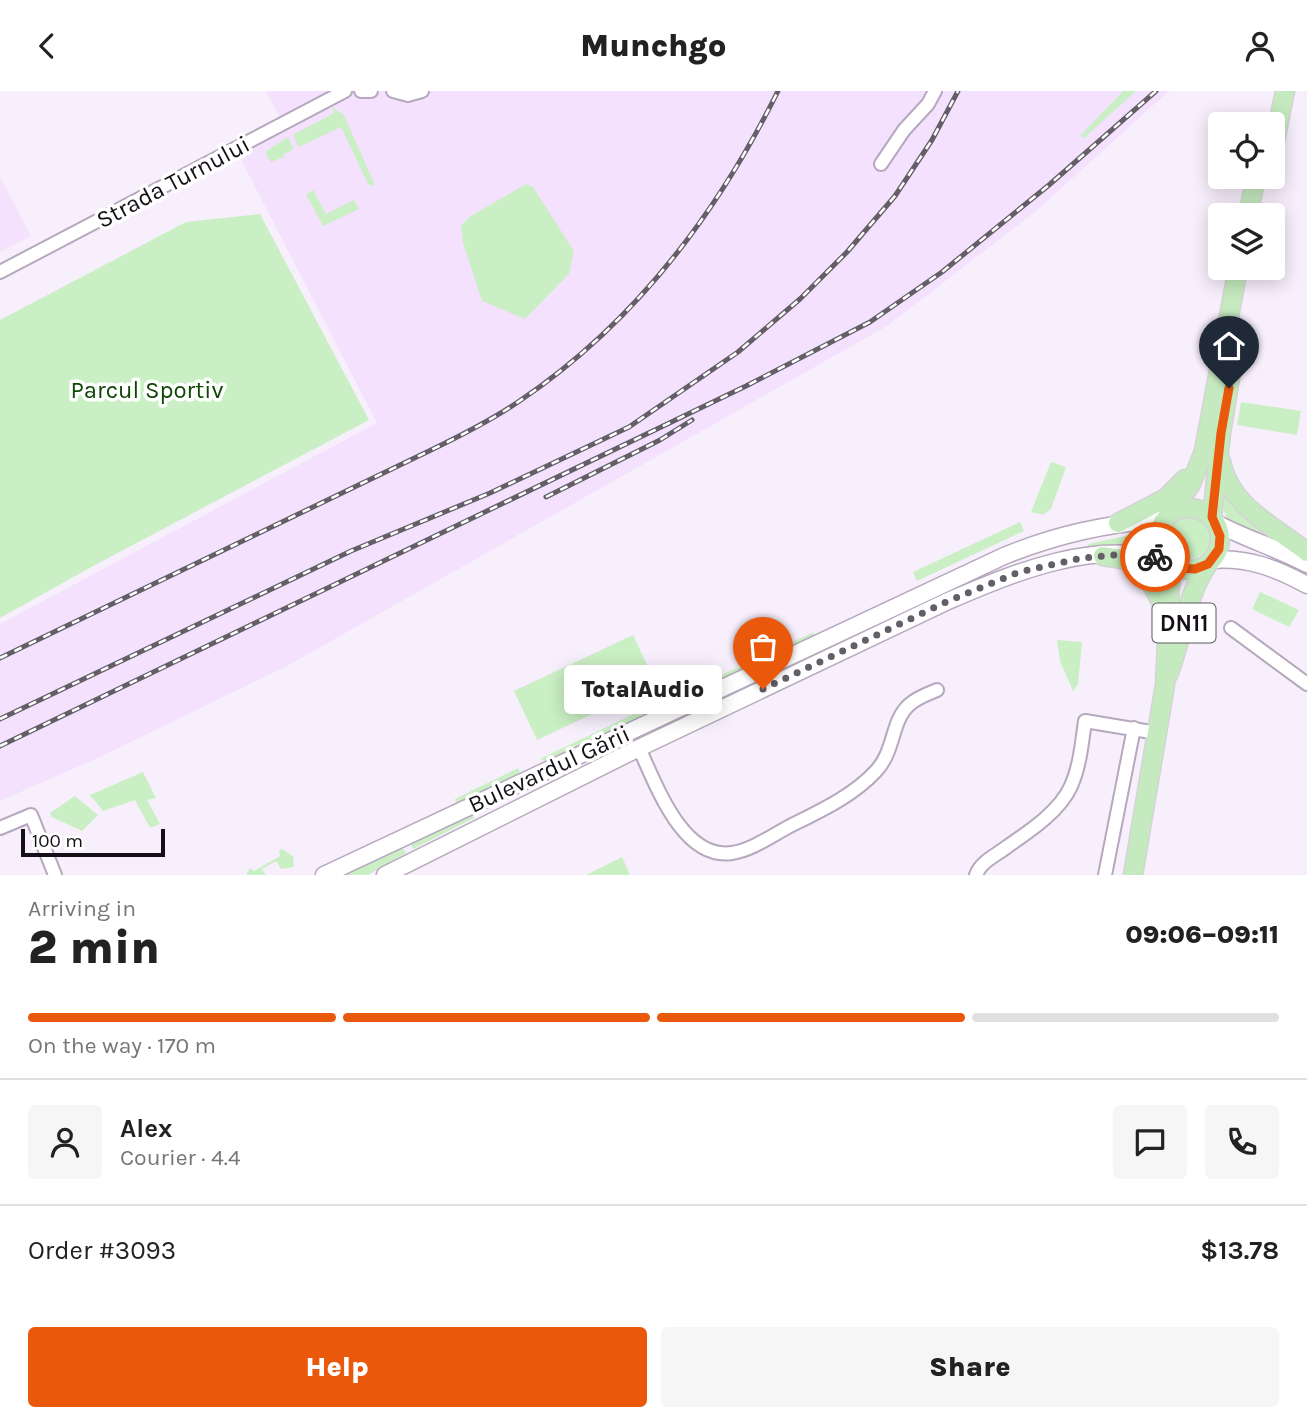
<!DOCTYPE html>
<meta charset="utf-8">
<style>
:root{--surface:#fff;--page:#f6f6f6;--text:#222;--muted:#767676;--line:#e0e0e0;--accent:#ea580c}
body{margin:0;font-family:Karla,sans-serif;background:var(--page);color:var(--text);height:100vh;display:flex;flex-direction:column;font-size:26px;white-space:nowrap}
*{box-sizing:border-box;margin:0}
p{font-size:23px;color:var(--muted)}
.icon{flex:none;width:38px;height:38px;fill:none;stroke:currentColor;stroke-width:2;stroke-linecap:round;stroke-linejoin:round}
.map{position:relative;height:784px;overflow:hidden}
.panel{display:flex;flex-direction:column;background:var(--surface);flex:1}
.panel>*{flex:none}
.controls{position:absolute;left:1208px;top:21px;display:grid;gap:14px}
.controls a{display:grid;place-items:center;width:77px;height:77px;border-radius:7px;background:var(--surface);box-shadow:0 4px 18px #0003;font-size:35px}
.scale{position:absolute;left:21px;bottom:18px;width:144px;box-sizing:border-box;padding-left:7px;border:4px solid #151017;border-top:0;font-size:19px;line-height:24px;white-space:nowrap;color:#151017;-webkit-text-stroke:5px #fff;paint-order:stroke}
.pin{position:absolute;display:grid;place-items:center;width:60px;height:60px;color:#fff;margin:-72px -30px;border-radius:50% 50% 50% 0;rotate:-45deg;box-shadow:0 0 7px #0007}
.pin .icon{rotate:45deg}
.courier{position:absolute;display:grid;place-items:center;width:70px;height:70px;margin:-35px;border:5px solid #ea580c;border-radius:50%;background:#fff;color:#222;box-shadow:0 2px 9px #0007}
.bubble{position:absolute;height:49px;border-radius:7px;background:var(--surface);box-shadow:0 4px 18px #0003;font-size:23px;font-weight:800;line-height:49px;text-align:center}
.overview em{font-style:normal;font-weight:800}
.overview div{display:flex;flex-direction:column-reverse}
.overview{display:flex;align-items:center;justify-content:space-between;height:119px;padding:0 28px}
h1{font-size:46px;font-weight:800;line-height:52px}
.bar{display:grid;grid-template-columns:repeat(4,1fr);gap:10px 7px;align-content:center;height:84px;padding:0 28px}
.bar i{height:9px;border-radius:5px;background:var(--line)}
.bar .active{background:var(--accent)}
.bar p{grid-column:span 4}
.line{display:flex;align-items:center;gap:18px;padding:0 28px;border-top:2px solid var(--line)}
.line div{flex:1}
.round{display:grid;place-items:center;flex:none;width:74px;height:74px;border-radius:7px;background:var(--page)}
.button{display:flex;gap:14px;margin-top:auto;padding:14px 28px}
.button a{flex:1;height:80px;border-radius:7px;background:var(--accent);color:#fff;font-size:28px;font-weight:800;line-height:80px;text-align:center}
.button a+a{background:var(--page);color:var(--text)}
header{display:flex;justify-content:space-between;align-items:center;height:91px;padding:0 28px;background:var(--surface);font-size:32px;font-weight:800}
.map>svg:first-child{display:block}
.built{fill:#f4e1fe}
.green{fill:#caefc4}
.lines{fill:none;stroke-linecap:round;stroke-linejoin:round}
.street-casing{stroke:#b6a8bd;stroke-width:16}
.secondary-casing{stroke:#b6a8bd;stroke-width:19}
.primary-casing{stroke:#d5d4d5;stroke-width:21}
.street{stroke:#fff;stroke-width:12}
.secondary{stroke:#fff;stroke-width:16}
.primary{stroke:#c5eabf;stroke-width:18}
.rail-casing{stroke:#645e67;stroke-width:5}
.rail{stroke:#fff;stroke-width:2.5;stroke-dasharray:8;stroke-linecap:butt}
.done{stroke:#645e67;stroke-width:7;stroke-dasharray:0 12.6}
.route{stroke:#ea580c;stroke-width:9}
.labels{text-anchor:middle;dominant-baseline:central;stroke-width:7;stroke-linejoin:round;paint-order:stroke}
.shield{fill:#fff;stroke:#5b585d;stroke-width:2}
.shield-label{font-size:23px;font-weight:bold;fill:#151017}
.street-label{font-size:24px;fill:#151017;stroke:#fff}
.park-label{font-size:24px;fill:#0f4705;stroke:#fff}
</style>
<header><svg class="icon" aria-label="back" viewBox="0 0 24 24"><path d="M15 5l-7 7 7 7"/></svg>Munchgo<svg class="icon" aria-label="person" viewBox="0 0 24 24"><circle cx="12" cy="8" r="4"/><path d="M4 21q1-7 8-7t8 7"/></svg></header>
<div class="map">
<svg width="1307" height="784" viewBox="0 0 1307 784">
<rect width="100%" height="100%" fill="#f7effc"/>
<!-- built -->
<path class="built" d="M266 0H1169L1035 121 887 235 287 575 104 664 0 710V533L377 332 234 55 282 30Z
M0 86 31 145 0 161Z"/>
<!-- green -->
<path class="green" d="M1123 0H1136L1084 47 1080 45Z
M332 16 344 24 374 92 373 95 368 93 341 36 299 56 293 44 334 22Z
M288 46 294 58 283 64 284 66 271 71 265 61Z
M526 93 533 96 574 160 569 183 525 228 482 210 463 152 461 135 469 126Z
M313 99 326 123 354 109 359 118 323 135 306 103Z
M260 123 369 329 95 474 0 527V229L186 131Z
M1241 311 1301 320 1297 344 1237 334Z
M1051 371 1066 376 1051 418 1043 424 1031 421Z
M1223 396 1274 445C1258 447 1240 436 1227 427L1222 415Z
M1168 447a21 21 0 1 1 42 0a21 21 0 1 1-42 0Z
M1020 431 1024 440 917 490 913 481Z
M1148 440 1150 458 1089 460 1088 453Z
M1260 501 1299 519 1289 536 1252 518Z
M814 541 812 548 691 601V598Z
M633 544 656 593 537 649 514 600Z
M1057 549 1082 551 1078 593 1073 600 1060 570Z
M671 605 668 614 662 619 548 671 540 668Z
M518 677 521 684 456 712 455 708Z
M143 681 156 707 147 709 160 733 150 737 135 709 103 720 90 704Z
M75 705 98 724 82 740 52 726 50 722Z
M472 723 474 727 413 758 410 752Z
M402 756 406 762 368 784H338Z
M282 758 293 765 294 776 281 778 276 770 262 778 266 784H246L250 777 254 780 280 765 279 759Z
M622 766 630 784H586Z"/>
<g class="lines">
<defs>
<path id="street" d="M361 0H371
M393 0 408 4 422 0
M881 73 904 39 928 13 935 0
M0 181 345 0
M1231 537 1307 593
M639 657C656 693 682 769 732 762 752 759 773 744 790 735 820 720 853 705 876 680 895 660 891 630 909 614 916 607 927 603 937 599
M0 737 31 724 55 784
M976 784C981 770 997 764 1008 755 1030 740 1060 720 1071 695 1080 675 1082 651 1085 630L1157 642
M1105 784 1134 637"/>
<path id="secondary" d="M1216 432C1246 448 1277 457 1307 473
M1212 469C1247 466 1276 477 1307 494
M324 784 1004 465C1058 443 1106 433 1164 428
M385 784 639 657 948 510C1013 482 1096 447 1167 470"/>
<path id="primary" d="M1272 65 1285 0
M1248 124 1256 86
M1221 370C1229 415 1274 435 1307 461
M1158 448a31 31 0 1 1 62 0a31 31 0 1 1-62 0Z
M1171 422 1191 393 1204 360 1238 177
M1212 426 1221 342 1236 250
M1118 432 1166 407 1185 388
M1103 465C1111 467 1122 467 1130 471 1149 482 1159 507 1168 525
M1168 584C1183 547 1185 506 1208 473
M1133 784 1165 594 1171 473"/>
</defs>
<!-- street casing -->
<use href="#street" class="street-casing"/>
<!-- secondary casing -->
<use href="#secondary" class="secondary-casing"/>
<!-- primary casing -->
<use href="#primary" class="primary-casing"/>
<!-- street -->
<use href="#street" class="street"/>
<!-- secondary -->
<use href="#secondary" class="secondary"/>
<!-- primary -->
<use href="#primary" class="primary"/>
<defs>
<path id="rail" d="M546 406 660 349 692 329
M0 567 429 360C460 345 490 330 518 311 633 234 717 123 778 0
M0 628 351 460 490 402 629 336 738 261 800 208 847 161 895 105 932 49 958 0
M0 655 746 295 870 231 942 181 1049 94 1156 0"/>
</defs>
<!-- rail casing -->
<use href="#rail" class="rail-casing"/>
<!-- rail -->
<use href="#rail" class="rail"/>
</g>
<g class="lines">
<!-- done -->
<path class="done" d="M763 598 948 510 1019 481 1082 467 1136 462 1155 466"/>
<!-- route -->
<path class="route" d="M1155 466 1179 477 1195 478 1208 473 1219 458 1220 445 1212 426 1221 342 1229 297"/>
</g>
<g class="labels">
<!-- shield labels -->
<rect class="shield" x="1152.5" y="512.5" width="63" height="39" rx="5"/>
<g class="shield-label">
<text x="1184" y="532">DN11</text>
</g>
<!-- street labels -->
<g class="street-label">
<text transform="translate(173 91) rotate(-28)">Strada Turnului</text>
<text transform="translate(549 678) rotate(-25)">Bulevardul Gării</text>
</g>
<!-- park labels -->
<g class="park-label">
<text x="147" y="299">Parcul Sportiv</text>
</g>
</g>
</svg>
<div class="controls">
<a><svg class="icon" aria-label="locate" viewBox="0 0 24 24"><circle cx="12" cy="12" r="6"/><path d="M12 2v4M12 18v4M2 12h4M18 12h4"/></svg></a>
<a><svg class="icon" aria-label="layers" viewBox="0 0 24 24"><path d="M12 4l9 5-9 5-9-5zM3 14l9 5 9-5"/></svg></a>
</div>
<div class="scale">100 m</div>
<div class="pin" style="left:763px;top:598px;background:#ea580c"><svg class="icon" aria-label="bag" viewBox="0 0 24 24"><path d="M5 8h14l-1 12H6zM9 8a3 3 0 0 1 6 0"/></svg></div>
<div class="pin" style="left:1229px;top:297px;background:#1f2937"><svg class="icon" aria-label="home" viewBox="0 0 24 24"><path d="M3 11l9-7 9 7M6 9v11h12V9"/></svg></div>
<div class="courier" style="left:1155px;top:466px"><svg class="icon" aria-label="bike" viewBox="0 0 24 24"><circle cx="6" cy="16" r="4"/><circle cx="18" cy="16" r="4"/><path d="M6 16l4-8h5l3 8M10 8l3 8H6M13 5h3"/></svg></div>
<div class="bubble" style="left:564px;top:574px;width:158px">TotalAudio</div>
</div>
<section class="panel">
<div class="overview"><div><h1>2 min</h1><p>Arriving in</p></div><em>09:06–09:11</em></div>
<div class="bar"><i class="active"></i><i class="active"></i><i class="active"></i><i></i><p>On the way · 170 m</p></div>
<div class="line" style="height:126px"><a class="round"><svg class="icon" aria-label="person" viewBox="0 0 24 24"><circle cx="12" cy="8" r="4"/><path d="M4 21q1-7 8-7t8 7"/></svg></a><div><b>Alex</b><p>Courier · 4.4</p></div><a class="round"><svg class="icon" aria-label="chat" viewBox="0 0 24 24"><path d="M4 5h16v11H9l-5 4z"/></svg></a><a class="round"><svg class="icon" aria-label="phone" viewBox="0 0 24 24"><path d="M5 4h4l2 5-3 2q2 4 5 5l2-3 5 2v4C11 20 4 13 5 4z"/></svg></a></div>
<div class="line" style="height:91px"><div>Order #3093</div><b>$13.78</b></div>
<div class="button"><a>Help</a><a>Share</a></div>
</section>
